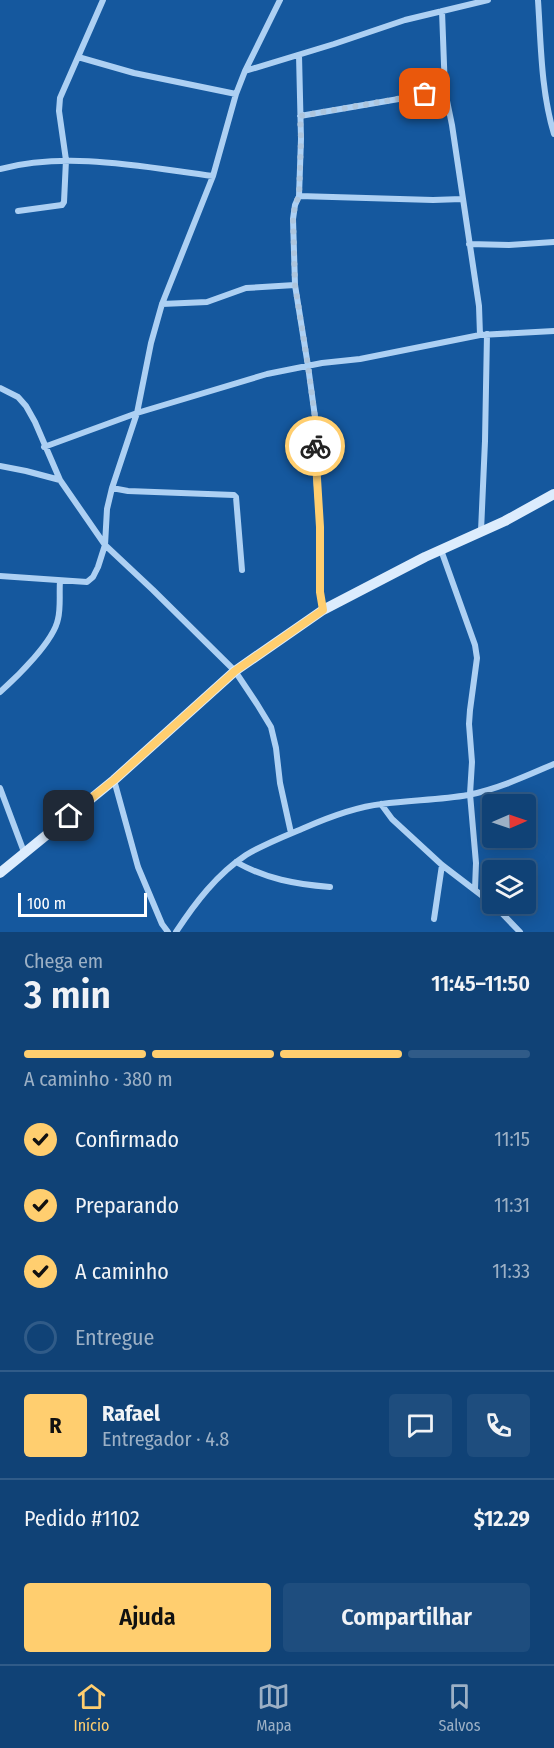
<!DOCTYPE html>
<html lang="pt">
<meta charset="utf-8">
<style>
:root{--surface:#104276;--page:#1e4d7e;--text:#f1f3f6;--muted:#9cb0c5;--line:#305b88;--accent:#ffce6f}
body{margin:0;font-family:"Fira Sans Condensed",sans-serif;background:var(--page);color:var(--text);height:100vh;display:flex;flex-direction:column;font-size:22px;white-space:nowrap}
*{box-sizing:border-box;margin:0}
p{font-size:20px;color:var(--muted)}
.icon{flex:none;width:33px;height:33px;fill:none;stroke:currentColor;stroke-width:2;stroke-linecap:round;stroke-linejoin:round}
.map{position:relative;height:932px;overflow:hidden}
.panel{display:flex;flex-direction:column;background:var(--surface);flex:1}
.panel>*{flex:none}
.needle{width:39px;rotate:88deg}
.tools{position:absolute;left:482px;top:794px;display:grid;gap:12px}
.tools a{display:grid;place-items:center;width:54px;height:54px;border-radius:6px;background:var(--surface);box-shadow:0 3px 15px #0003,0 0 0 2px var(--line);font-size:30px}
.scale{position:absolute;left:18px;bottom:15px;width:129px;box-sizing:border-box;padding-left:6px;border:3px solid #fff;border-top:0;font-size:16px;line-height:21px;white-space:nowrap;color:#fff;-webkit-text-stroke:4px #15589e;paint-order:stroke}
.pin{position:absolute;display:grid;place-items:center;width:51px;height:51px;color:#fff;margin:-26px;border-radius:12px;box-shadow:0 3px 9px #0006}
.courier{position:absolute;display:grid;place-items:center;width:60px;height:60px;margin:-30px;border:4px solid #ffce6f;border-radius:50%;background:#fff;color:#222;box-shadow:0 2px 8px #0007}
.summary em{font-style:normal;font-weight:600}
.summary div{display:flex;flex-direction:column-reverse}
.summary{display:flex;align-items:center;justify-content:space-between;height:102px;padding:0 24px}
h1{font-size:39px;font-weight:600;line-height:45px}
.bar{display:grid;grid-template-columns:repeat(4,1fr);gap:9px 6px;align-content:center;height:72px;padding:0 24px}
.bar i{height:8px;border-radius:4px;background:var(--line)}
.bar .on{background:var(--accent)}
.bar p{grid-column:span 4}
.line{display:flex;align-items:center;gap:15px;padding:0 24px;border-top:2px solid var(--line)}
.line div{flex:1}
.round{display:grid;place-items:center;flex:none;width:63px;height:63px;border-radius:6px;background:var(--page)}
ol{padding:0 24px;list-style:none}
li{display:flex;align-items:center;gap:18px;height:66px}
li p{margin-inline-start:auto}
li .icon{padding:6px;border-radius:50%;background:var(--accent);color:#111;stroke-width:4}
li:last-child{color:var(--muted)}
li i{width:33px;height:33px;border:3px solid var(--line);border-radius:50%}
.primary-button{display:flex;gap:12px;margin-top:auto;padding:12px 24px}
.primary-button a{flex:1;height:69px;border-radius:6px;background:var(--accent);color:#111;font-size:24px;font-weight:600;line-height:69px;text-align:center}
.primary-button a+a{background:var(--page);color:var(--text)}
.dock{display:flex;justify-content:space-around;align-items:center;height:84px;border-top:2px solid var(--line);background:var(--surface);font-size:16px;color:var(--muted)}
.dock a{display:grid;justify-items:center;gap:3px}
.dock .on{color:var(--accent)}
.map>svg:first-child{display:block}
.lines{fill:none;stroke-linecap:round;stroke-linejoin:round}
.street{stroke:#add0f3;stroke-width:6}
.secondary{stroke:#dcecfd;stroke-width:10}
.done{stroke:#adc5dd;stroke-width:6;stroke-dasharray:0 10.8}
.route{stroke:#ffce6f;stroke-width:8}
</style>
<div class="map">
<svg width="554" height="932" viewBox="0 0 554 932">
<rect width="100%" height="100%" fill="#15589e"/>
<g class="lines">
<!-- street -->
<path class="street" d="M538 0C541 45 541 91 554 134
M442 11 445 91 452 125 479 306 480 335
M299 55 301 139 299 196
M78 57 134 73 236 94
M245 71 334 44 405 20 488 0
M300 116 445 91
M0 169C69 151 143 167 213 176
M18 211 62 205 64 202 66 160 59 111 60 98 103 0
M469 244 509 245 554 242
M162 304 207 302 246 288 295 285
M0 388 18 397 26 406 35 422 60 480 105 545 153 590 235 671 257 704 271 727 276 748 280 783 291 833
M44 447 137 413 267 374 322 363 360 359 480 335 554 331
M0 466 26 471 60 480
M112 488 128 491 234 495 236 497 242 570
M481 531 485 441 487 334
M441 550 475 645 477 658 470 710 469 724 472 762 470 794 476 863 475 889
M0 576 87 582 93 577 98 567 105 545 107 509 112 488 137 413 151 343 162 304 213 176 236 94 245 71 280 0
M323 610 320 592V527L316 474 315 417 308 366 295 285 293 219 295 205 299 196 433 200 462 199
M0 692C17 677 54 641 58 619 61 607 59 593 60 581
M114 780 138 867 162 924 168 932
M0 788 24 852
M381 804 392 819 442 865 493 904 520 932
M236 862C266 879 295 884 330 887
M434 919 442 865
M176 932C195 903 217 874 246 855 264 844 285 836 304 828 329 817 355 807 382 804 411 800 440 800 468 795 498 789 526 776 554 764"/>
<!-- secondary -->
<path class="secondary" d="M0 873 114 780 235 671 323 610 425 557 505 521 554 494"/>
</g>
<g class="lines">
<!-- done -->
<path class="done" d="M315 446V417L308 366 295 285 293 219 295 205 299 196 301 139 300 116 425 94"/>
<!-- route -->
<path class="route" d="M69 816 114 780 235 671 323 610 320 592V527L315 446"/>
</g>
</svg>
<div class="tools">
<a><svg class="needle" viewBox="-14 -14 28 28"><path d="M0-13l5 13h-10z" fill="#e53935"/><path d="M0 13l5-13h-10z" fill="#9cb0c5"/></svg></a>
<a><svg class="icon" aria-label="layers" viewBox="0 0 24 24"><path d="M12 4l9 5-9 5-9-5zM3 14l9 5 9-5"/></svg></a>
</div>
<div class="scale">100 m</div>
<div class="pin" style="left:425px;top:94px;background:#ea580c"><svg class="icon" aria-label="bag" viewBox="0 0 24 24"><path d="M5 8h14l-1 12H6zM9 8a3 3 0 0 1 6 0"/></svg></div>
<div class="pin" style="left:69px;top:816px;background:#1f2937"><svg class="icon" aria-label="home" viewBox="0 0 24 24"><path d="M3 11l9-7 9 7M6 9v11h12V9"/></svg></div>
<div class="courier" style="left:315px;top:446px"><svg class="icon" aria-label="bike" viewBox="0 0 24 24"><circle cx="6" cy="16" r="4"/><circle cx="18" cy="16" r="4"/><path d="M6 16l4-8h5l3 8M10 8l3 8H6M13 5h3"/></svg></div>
</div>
<section class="panel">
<div class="summary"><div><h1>3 min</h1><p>Chega em</p></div><em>11:45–11:50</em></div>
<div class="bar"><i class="on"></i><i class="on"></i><i class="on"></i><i></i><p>A caminho · 380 m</p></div>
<ol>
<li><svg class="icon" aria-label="check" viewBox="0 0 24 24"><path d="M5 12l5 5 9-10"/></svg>Confirmado<p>11:15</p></li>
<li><svg class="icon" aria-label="check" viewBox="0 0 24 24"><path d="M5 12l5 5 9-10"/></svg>Preparando<p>11:31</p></li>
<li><svg class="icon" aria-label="check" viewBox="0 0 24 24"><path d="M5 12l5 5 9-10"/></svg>A caminho<p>11:33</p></li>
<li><i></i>Entregue</li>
</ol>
<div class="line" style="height:108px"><b class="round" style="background:var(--accent);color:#111">R</b><div><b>Rafael</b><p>Entregador · 4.8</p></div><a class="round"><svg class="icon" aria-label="chat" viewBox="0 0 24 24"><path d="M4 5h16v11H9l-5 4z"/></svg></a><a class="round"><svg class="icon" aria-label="phone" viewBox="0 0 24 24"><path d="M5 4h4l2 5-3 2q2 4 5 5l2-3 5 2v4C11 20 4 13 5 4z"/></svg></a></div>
<div class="line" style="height:78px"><div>Pedido #1102</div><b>$12.29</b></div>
<div class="primary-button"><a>Ajuda</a><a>Compartilhar</a></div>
</section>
<nav class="dock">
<a class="on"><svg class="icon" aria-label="home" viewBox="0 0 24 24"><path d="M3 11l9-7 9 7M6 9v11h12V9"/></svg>Início</a>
<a><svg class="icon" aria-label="map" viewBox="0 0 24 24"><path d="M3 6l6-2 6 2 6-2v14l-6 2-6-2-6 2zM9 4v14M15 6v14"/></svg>Mapa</a>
<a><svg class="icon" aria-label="saved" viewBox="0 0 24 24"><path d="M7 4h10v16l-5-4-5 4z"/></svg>Salvos</a>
</nav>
